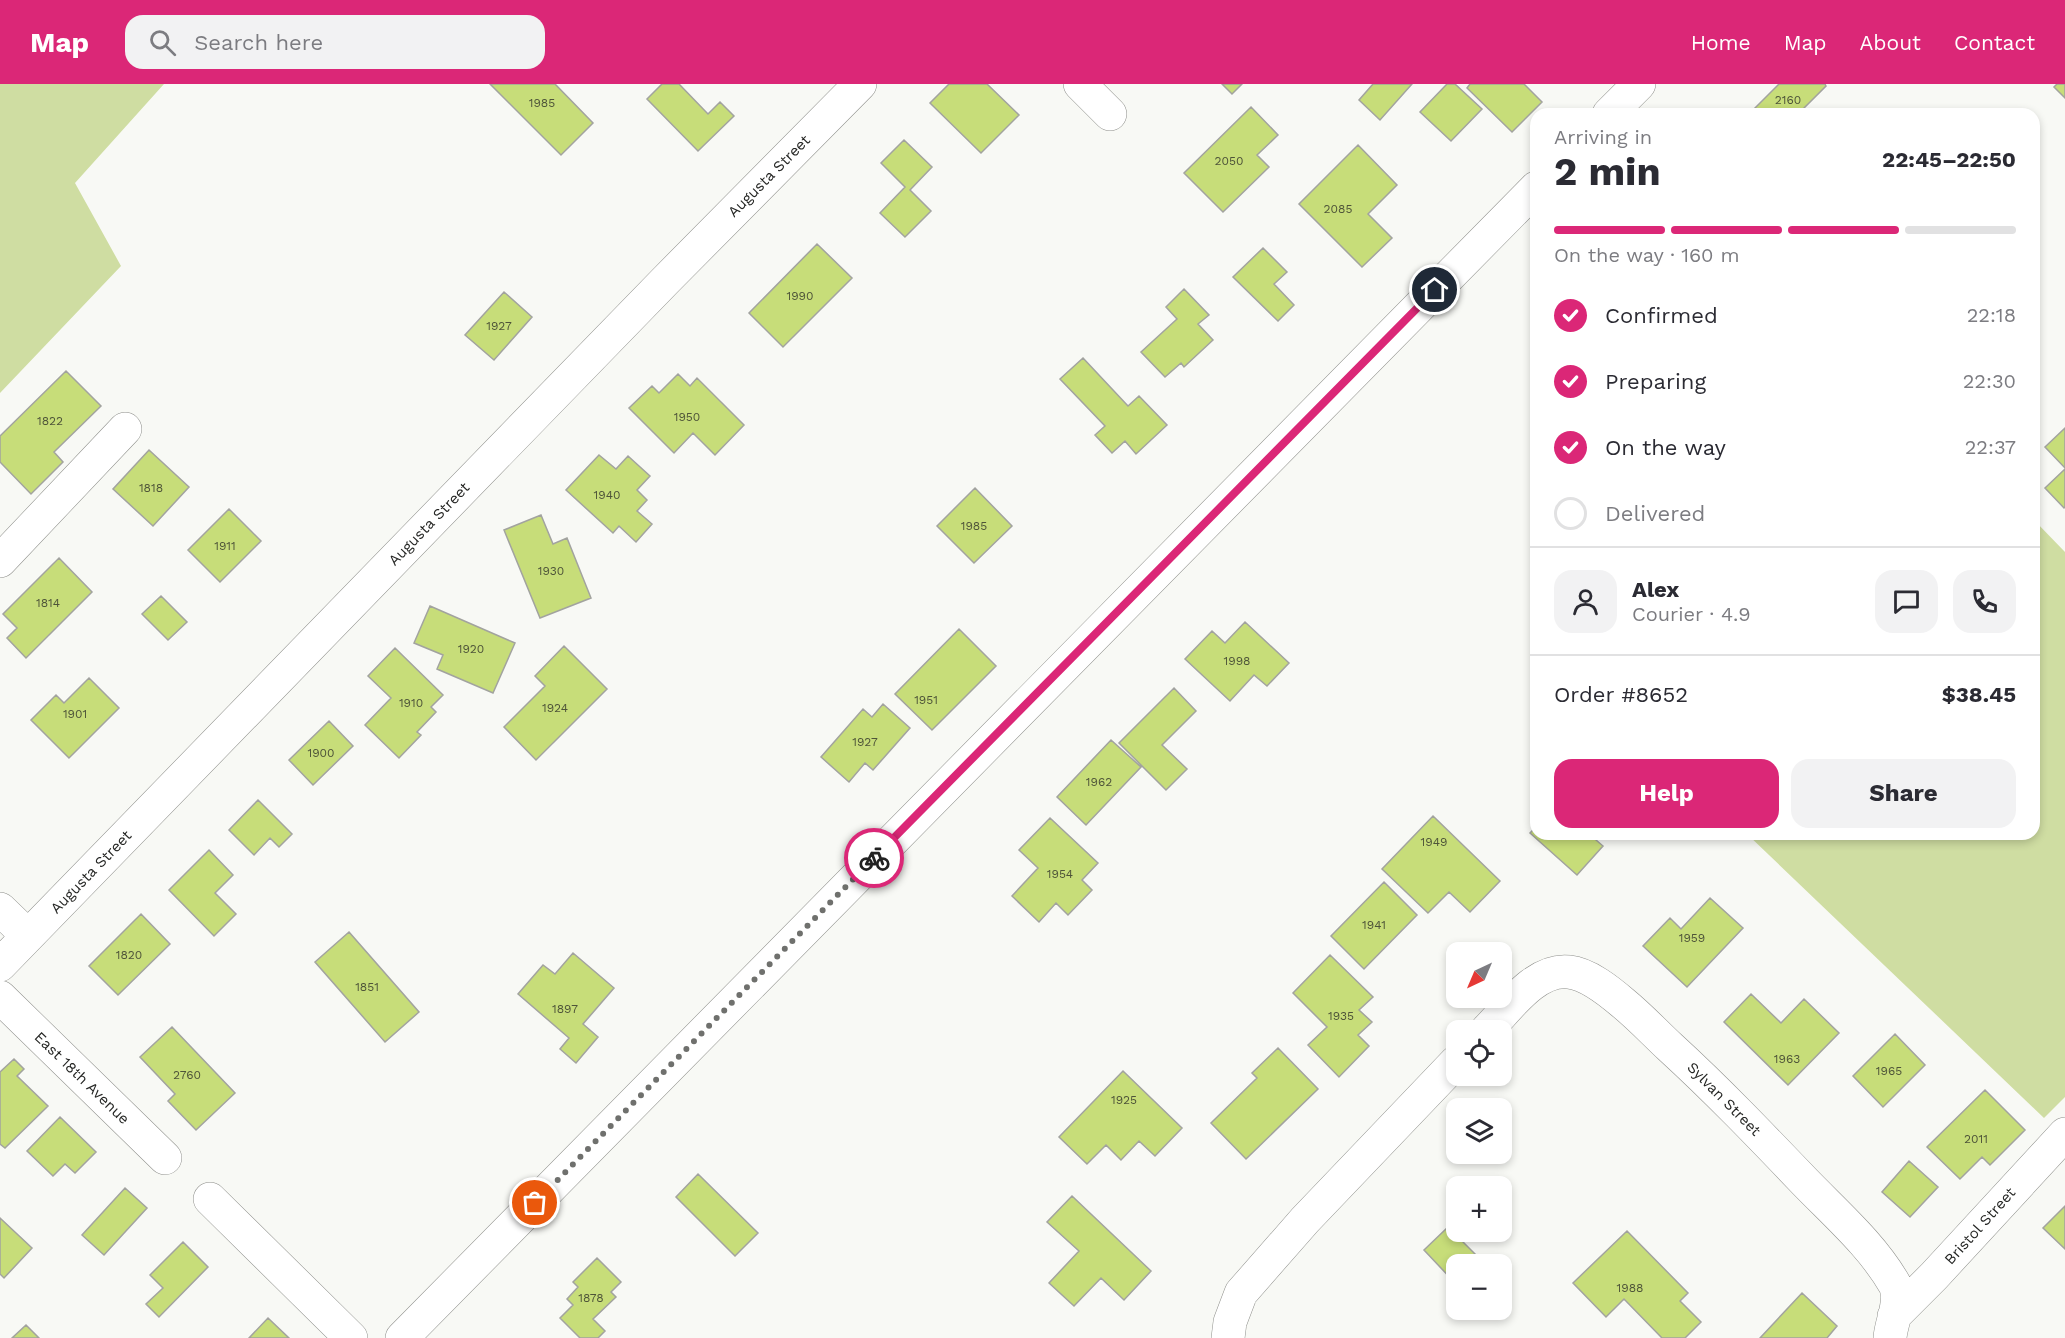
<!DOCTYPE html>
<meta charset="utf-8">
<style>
:root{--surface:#fff;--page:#f2f2f3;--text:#2b2b33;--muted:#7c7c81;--line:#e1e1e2;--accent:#db2777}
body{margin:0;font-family:"Work Sans",sans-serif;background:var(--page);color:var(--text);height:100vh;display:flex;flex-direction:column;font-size:22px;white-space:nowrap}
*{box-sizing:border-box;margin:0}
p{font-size:20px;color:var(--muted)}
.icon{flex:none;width:33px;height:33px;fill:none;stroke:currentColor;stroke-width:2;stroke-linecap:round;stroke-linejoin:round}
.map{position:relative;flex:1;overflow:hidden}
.panel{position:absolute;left:1530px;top:24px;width:510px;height:732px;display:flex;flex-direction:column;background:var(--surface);border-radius:18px;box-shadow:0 3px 9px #0003}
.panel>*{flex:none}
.needle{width:39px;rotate:224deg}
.fabs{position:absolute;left:1446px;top:858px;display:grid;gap:12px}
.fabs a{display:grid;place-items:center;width:66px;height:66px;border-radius:12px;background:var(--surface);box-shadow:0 3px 9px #0003;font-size:30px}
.pin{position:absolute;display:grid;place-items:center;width:51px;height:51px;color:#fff;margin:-26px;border:3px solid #fff;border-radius:50%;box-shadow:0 2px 6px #0007}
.courier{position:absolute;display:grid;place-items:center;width:60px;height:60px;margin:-30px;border:4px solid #db2777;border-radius:50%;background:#fff;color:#222;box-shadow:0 2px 8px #0007}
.headline em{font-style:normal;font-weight:700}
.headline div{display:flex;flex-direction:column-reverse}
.headline{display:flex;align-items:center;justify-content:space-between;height:102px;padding:0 24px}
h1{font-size:39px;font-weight:700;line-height:45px}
.bar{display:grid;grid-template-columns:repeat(4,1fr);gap:9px 6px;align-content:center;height:72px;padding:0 24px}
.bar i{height:8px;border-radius:4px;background:var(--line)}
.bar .selected{background:var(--accent)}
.bar p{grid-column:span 4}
.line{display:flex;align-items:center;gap:15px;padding:0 24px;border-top:2px solid var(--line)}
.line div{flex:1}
.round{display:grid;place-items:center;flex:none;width:63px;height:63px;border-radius:18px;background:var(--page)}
ol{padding:0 24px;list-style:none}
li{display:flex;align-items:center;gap:18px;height:66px}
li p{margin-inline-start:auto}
li .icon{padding:6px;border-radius:50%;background:var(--accent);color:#fff;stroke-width:4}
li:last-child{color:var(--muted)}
li i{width:33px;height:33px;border:3px solid var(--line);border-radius:50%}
.primary-button{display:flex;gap:12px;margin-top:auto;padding:12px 24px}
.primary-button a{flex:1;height:69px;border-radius:18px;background:var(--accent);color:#fff;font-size:24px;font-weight:700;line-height:69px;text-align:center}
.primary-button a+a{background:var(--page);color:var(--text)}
header{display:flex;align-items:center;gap:36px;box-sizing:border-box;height:84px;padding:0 30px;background:var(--accent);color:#fff}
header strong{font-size:28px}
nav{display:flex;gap:33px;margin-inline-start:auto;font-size:21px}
.search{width:420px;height:54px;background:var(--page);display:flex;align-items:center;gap:15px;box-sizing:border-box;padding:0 21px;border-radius:18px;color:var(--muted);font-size:22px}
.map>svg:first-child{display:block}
.green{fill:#cfdda2}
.building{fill:#c7dd79;stroke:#a2a39f;stroke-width:1.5}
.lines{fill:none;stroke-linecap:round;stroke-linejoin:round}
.minor-casing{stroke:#8f908c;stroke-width:34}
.minor{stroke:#fff;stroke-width:33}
.done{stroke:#6f706d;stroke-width:6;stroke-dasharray:0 10.8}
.route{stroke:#db2777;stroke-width:8}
.labels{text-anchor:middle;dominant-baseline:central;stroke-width:4.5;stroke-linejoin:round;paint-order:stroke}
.number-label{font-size:12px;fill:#4e5439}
.street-label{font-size:15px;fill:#252624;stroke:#fff}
</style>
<header>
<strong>Map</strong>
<div class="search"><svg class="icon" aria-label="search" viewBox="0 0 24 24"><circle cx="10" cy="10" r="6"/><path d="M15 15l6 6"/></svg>Search here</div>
<nav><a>Home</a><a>Map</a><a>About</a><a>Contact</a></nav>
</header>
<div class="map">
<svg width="2065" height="1254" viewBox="0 0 2065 1254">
<rect width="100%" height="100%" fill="#f8f9f5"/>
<!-- green -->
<path class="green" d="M0 0H164L75 99 121 182 0 309Z
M2034 436 2065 468V1013L2044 1034 1747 750H2034Z"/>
<!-- building -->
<path class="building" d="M490 0H555L593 39 561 71Z
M662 0H679L708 30 720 18 734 32 698 67 647 15Z
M949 0H987L1019 31 981 69 930 19Z
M1222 0H1242L1232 10Z
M1373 0H1412L1380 36 1359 16Z
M1447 0H1455L1482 25 1451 57 1420 28Z
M1470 0H1524L1542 18 1512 48 1467 4Z
M1779 0H1825L1826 2 1798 30H1749Z
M2057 0H2065V14L2054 3Z
M1251 23 1278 51 1257 71 1269 83 1223 128 1184 89Z
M904 56 932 83 910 106 931 127 905 153 880 129 905 103 881 79Z
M1358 61 1397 101 1368 130 1392 154 1362 183 1299 120Z
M817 160 852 194 783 263 749 229Z
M1263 164 1287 188 1274 200 1294 221 1278 237 1233 193Z
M1184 205 1209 231 1198 240 1213 256 1184 283 1181 279 1165 293 1141 268 1177 235 1166 223Z
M504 208 532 233 494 276 465 251Z
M1083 274 1128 322 1139 312 1167 341 1136 370 1125 357 1112 369 1095 351 1105 342 1060 295Z
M66 287 101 322 54 368 63 378 31 410 0 378V352Z
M678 290 690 302 697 294 744 341 715 371 693 349 674 369 629 324 652 302 659 309Z
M2065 344V384L2045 363Z
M149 366 189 403 153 442 113 405Z
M599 371 616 385 628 372 650 392 637 406 647 416 637 427 652 440 636 458 619 442 613 449 566 406Z
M2065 385V423L2064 424 2045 404Z
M975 404 1012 442 974 479 937 442Z
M229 425 261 457 220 498 188 466Z
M541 431 553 460 567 454 591 514 540 534 504 446Z
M59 474 92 508 26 574 7 554 17 544 3 530Z
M161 512 187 538 168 556 142 530Z
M430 522 515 559 493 609 437 585 443 571 414 559Z
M1245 538 1289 579 1267 602 1254 591 1230 617 1185 575 1212 547 1225 559Z
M959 545 996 582 932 646 895 610Z
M564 562 607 605 536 676 504 643 545 602 535 592Z
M395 564 443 611 431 623 436 628 417 648 421 651 399 674 365 641 391 614 368 592Z
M89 594 119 624 69 674 31 636 56 611 64 619Z
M1174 604 1196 627 1162 661 1187 685 1166 706 1119 659Z
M883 620 910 644 873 686 865 679 849 698 821 673 863 625 872 633Z
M329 637 353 662 313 701 289 676Z
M1111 656 1141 683 1086 741 1057 713Z
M258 716 292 750 279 763 270 754 254 771 229 746Z
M1433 732 1500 797 1470 828 1449 808 1428 829 1382 785Z
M1050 734 1098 779 1082 796 1092 806 1068 831 1056 819 1039 838 1012 812 1038 784 1019 766Z
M1536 743V750H1589L1603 762 1577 791 1530 749Z
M209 766 233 791 215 809 236 830 214 852 169 806Z
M1384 798 1417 831 1364 885 1331 852Z
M1710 814 1743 844 1687 903 1643 862 1670 834 1681 845Z
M141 830 170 860 118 911 89 882Z
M349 848 419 928 385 958 315 878Z
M573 869 614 904 583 940 598 953 576 979 560 965 569 954 518 910 543 881 555 890Z
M1330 871 1373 913 1359 926 1372 938 1358 951 1369 962 1339 993 1308 961 1327 943 1293 909Z
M1751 910 1781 939 1804 915 1839 949 1788 1001 1724 938Z
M172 943 235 1009 196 1046 168 1017 175 1010 140 973Z
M1895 950 1925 981 1883 1023 1853 992Z
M1278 964 1318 1005 1246 1075 1211 1039 1257 994 1252 989Z
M14 975 24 985 17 992 48 1022 5 1064 0 1060V988Z
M1123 987 1182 1044 1155 1072 1139 1057 1121 1076 1106 1061 1087 1080 1059 1053Z
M1985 1006 2025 1046 1990 1081 1982 1073 1960 1095 1927 1063Z
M60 1033 96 1068 75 1089 65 1080 53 1092 27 1067Z
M1909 1077 1938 1103 1910 1133 1882 1108Z
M698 1090 758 1149 735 1172 676 1113Z
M125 1104 147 1124 104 1171 82 1151Z
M1072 1112 1151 1187 1124 1216 1101 1194 1074 1222 1049 1199 1079 1167 1047 1138Z
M2065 1122V1165L2043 1144Z
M0 1134 32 1164 4 1194 0 1190Z
M1448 1143 1485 1180H1456V1200L1424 1166Z
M1627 1147 1688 1209 1680 1217 1701 1238 1685 1254H1662L1624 1215 1606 1233 1573 1199Z
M183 1158 208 1183 159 1233 146 1220 163 1204 150 1191Z
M597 1174 621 1198 611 1208 616 1213 593 1235 605 1247 598 1254H580L560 1234 573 1221 567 1215 578 1203 573 1198Z
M1456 1203V1223L1447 1212Z
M1802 1209 1837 1242 1827 1254H1760Z
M268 1234 289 1254H249Z
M26 1241 39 1254H12Z"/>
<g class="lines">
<defs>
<path id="minor" d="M1080 0 1110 30
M1609 30 1639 0
M0 477 125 345
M0 825 28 852
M0 881 665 197 860 0
M0 913 165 1074
M1487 946C1508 925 1535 884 1569 888 1588 890 1609 907 1623 919 1640 933 1654 948 1670 963 1717 1006 1761 1052 1805 1098 1836 1130 1873 1162 1895 1201 1903 1217 1891 1237 1890 1254
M210 1115 351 1254
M1894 1232 1934 1192 2065 1050
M402 1254 1536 104
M1228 1254 1230 1238 1241 1209 1305 1136 1456 978"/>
</defs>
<!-- minor casing -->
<use href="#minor" class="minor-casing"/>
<!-- minor -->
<use href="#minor" class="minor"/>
</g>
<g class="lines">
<!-- done -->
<path class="done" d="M535 1119 874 774"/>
<!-- route -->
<path class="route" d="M874 774 1435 206"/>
</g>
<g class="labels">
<!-- number labels -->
<g class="number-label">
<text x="1788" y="16">2160</text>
<text x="542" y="19">1985</text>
<text x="1229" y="77">2050</text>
<text x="1338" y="125">2085</text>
<text x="800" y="212">1990</text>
<text x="499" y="242">1927</text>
<text x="687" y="333">1950</text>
<text x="50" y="337">1822</text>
<text x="151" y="404">1818</text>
<text x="607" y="411">1940</text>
<text x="974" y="442">1985</text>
<text x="225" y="462">1911</text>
<text x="551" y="487">1930</text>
<text x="48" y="519">1814</text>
<text x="471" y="565">1920</text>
<text x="1237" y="577">1998</text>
<text x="926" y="616">1951</text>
<text x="411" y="619">1910</text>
<text x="555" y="624">1924</text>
<text x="75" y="630">1901</text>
<text x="865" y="658">1927</text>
<text x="321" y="669">1900</text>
<text x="1099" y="698">1962</text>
<text x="1434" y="758">1949</text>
<text x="1060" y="790">1954</text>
<text x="1374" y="841">1941</text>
<text x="1692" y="854">1959</text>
<text x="129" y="871">1820</text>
<text x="367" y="903">1851</text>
<text x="565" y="925">1897</text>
<text x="1341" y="932">1935</text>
<text x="1787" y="975">1963</text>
<text x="1889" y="987">1965</text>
<text x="187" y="991">2760</text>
<text x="1124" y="1016">1925</text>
<text x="1976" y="1055">2011</text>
<text x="1630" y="1204">1988</text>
<text x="591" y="1214">1878</text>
</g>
<!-- street labels -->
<g class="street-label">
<text transform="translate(769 92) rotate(-45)">Augusta Street</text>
<text transform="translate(429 440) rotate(-46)">Augusta Street</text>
<text transform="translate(91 788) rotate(-46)">Augusta Street</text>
<text transform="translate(82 994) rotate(44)">East 18th Avenue</text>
<text transform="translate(1724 1015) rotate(45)">Sylvan Street</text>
<text transform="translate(1980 1142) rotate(-48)">Bristol Street</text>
</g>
</g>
</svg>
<div class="fabs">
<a><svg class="needle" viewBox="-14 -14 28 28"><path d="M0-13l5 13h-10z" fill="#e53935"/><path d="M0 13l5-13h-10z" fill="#7c7c81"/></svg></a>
<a><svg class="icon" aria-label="locate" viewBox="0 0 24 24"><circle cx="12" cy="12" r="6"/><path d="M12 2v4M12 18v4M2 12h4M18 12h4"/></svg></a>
<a><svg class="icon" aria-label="layers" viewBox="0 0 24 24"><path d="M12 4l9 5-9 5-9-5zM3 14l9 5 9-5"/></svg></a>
<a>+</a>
<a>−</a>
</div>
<div class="pin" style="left:535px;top:1119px;background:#ea580c"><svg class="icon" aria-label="bag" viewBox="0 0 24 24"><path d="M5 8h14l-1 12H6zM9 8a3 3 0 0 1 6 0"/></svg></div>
<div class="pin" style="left:1435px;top:206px;background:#1f2937"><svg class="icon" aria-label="home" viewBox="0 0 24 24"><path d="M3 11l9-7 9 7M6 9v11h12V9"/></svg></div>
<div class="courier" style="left:874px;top:774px"><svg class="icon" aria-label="bike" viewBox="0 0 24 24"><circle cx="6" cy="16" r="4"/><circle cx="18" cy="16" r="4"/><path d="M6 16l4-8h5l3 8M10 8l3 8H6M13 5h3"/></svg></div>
<section class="panel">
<div class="headline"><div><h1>2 min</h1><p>Arriving in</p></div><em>22:45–22:50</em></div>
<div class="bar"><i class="selected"></i><i class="selected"></i><i class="selected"></i><i></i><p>On the way · 160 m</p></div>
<ol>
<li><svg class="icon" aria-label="check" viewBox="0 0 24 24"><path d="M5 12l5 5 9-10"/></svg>Confirmed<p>22:18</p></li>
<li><svg class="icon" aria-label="check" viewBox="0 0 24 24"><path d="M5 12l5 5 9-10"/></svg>Preparing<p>22:30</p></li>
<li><svg class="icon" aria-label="check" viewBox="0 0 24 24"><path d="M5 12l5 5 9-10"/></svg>On the way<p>22:37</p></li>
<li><i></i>Delivered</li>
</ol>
<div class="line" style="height:108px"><a class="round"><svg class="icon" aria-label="person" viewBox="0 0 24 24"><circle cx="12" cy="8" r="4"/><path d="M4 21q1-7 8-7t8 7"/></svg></a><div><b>Alex</b><p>Courier · 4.9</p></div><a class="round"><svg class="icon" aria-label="chat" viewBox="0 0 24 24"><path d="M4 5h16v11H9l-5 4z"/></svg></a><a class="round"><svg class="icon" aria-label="phone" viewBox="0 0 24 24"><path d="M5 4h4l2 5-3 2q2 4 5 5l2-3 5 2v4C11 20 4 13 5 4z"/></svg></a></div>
<div class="line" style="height:78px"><div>Order #8652</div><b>$38.45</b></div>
<div class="primary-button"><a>Help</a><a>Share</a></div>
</section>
</div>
